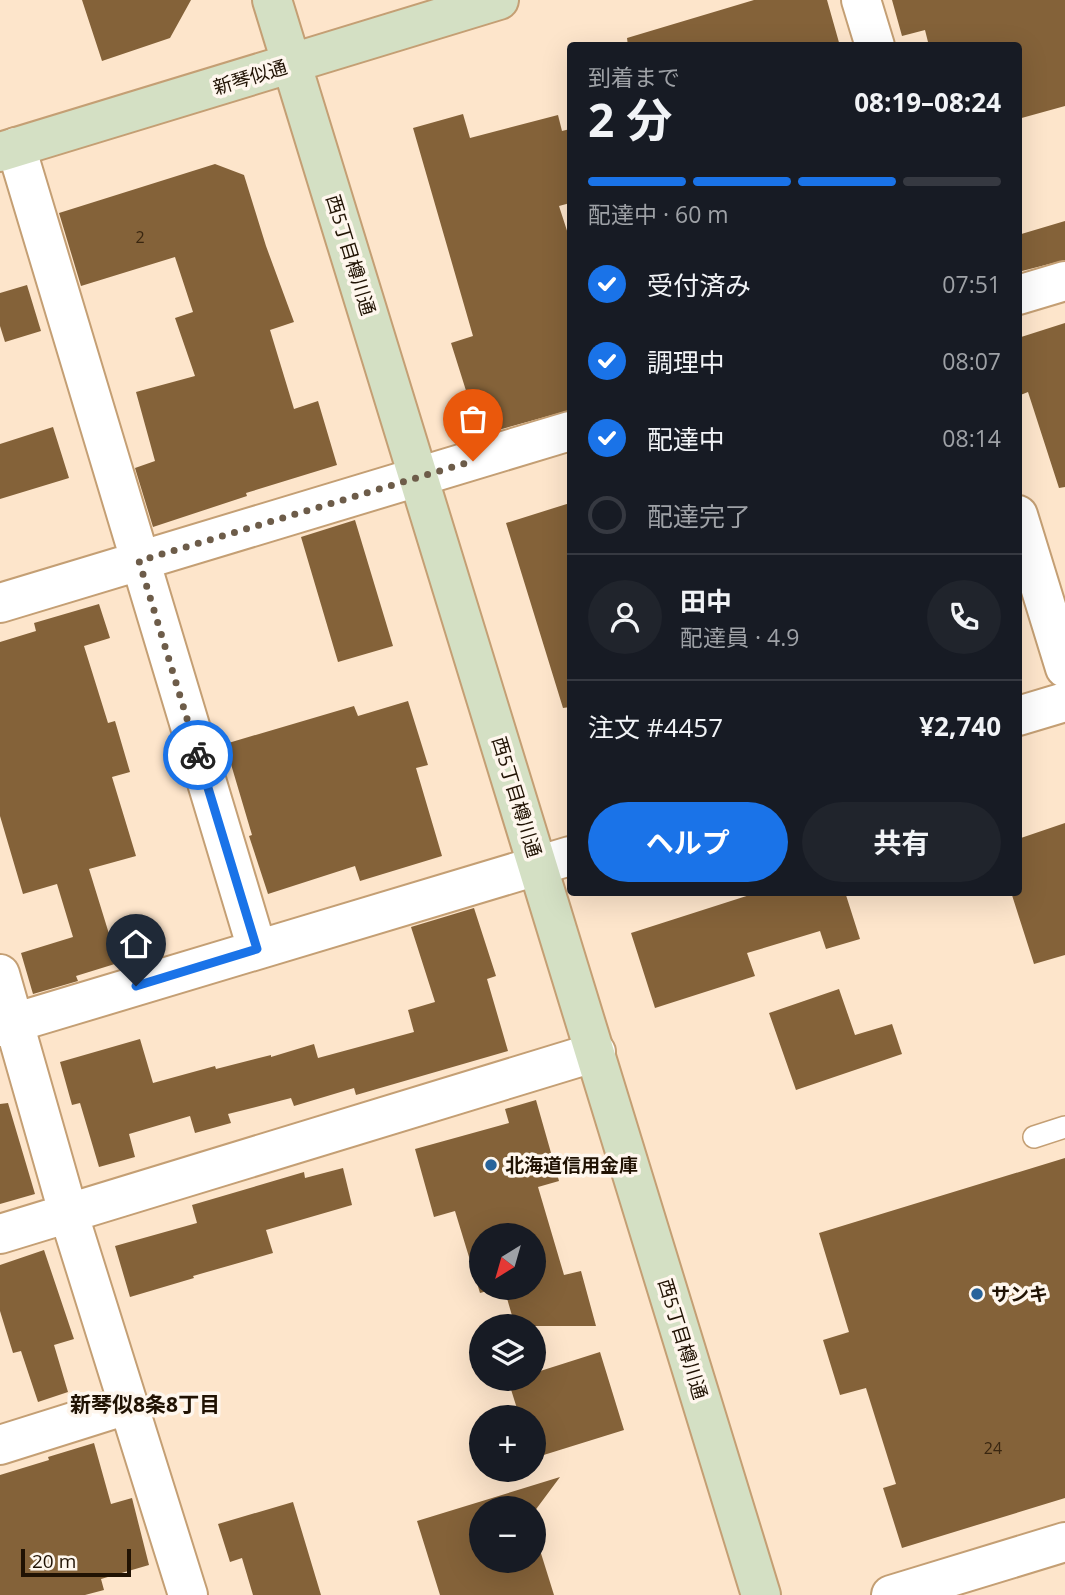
<!DOCTYPE html>
<html lang="ja">
<meta charset="utf-8">
<style>
:root{--surface:#171b24;--page:#20242c;--text:#f1f3f6;--muted:#9ea1a6;--line:#363941;--accent:#1a73e8}
body{margin:0;font-family:"Open Sans","Noto Sans JP",sans-serif;background:var(--page);color:var(--text);height:100vh;display:flex;flex-direction:column;font-size:26px;white-space:nowrap}
*{box-sizing:border-box;margin:0}
p{font-size:23px;color:var(--muted)}
.icon{flex:none;width:38px;height:38px;fill:none;stroke:currentColor;stroke-width:2;stroke-linecap:round;stroke-linejoin:round}
.map{position:relative;flex:1;overflow:hidden}
.details{position:absolute;left:567px;top:42px;width:455px;height:854px;display:flex;flex-direction:column;background:var(--surface);border-radius:7px;box-shadow:0 7px 28px #0002}
.details>*{flex:none}
.needle{width:46px;rotate:217deg}
.controls{position:absolute;left:469px;top:1223px;display:grid;gap:14px}
.controls a{display:grid;place-items:center;width:77px;height:77px;border-radius:50%;background:var(--surface);box-shadow:0 7px 28px #0002;font-size:35px}
.scale{position:absolute;left:21px;bottom:18px;width:110px;box-sizing:border-box;padding-left:7px;border:4px solid #201203;border-top:0;font-size:19px;line-height:24px;white-space:nowrap;color:#201203;-webkit-text-stroke:5px #fef6ed;paint-order:stroke}
.pin{position:absolute;display:grid;place-items:center;width:60px;height:60px;color:#fff;margin:-72px -30px;border-radius:50% 50% 50% 0;rotate:-45deg;box-shadow:0 0 7px #0007}
.pin .icon{rotate:45deg}
.courier{position:absolute;display:grid;place-items:center;width:70px;height:70px;margin:-35px;border:5px solid #1a73e8;border-radius:50%;background:#fff;color:#222;box-shadow:0 2px 9px #0007}
.summary em{font-style:normal;font-weight:700}
.summary div{display:flex;flex-direction:column-reverse}
.summary{display:flex;align-items:center;justify-content:space-between;height:119px;padding:0 21px}
h1{font-size:46px;font-weight:700;line-height:52px}
.bar{display:grid;grid-template-columns:repeat(4,1fr);gap:10px 7px;align-content:center;height:84px;padding:0 21px}
.bar i{height:9px;border-radius:5px;background:var(--line)}
.bar .selected{background:var(--accent)}
.bar p{grid-column:span 4}
.line{display:flex;align-items:center;gap:18px;padding:0 21px;border-top:2px solid var(--line)}
.line div{flex:1}
.round{display:grid;place-items:center;flex:none;width:74px;height:74px;border-radius:37px;background:var(--page)}
ol{padding:0 21px;list-style:none}
li{display:flex;align-items:center;gap:21px;height:77px}
li p{margin-inline-start:auto}
li .icon{padding:7px;border-radius:50%;background:var(--accent);color:#fff;stroke-width:4}
li:last-child{color:var(--muted)}
li i{width:38px;height:38px;border:4px solid var(--line);border-radius:50%}
.primary-button{display:flex;gap:14px;margin-top:auto;padding:14px 21px}
.primary-button a{flex:1;height:80px;border-radius:42px;background:var(--accent);color:#fff;font-size:28px;font-weight:700;line-height:80px;text-align:center}
.primary-button a+a{background:var(--page);color:var(--text)}
.map>svg:first-child{display:block}
.building{fill:#846239}
.lines{fill:none;stroke-linecap:round;stroke-linejoin:round}
.lane-casing{stroke:#c49f74;stroke-width:24}
.street-casing{stroke:#c49f74;stroke-width:42}
.secondary-casing{stroke:#c49f74;stroke-width:42}
.lane{stroke:#fff;stroke-width:21}
.street{stroke:#fff;stroke-width:38}
.secondary{stroke:#d4e0c4;stroke-width:38}
.done{stroke:#6d5c49;stroke-width:7;stroke-dasharray:0 12.6}
.route{stroke:#1a73e8;stroke-width:9}
.poi-dot{fill:#28639a;stroke:#fef6ed;stroke-width:2.5}
.labels{text-anchor:middle;dominant-baseline:central;stroke-width:7;stroke-linejoin:round;paint-order:stroke}
.number-label{font-size:16px;fill:#392610}
.street-label{font-size:19px;fill:#201203;stroke:#fef6ed}
.poi-label{font-size:19px;font-weight:bold;fill:#201203;stroke:#fef6ed;text-anchor:start}
.neighbourhood-label{font-size:21px;font-weight:bold;fill:#201203;stroke:#fef6ed}
</style>
<div class="map">
<svg width="1065" height="1595" viewBox="0 0 1065 1595">
<rect width="100%" height="100%" fill="#fde5cb"/>
<!-- building -->
<path class="building" d="M82 0H191L170 38 102 61Z
M754 0H827L840 46H628L627 38Z
M892 0H1065V106L1018 119V46H929L925 30 902 36Z
M463 114 470 138 558 115 562 131 570 129V203L559 206 570 240V410L480 435 451 343 473 336 413 128Z
M215 164 244 175 266 246 294 322 270 330 294 409 318 401 337 465 246 493 247 496 153 527 135 468 155 461 136 392 195 376 175 318 193 312 175 257 81 286 59 213Z
M1065 221V260L1018 272V235Z
M27 285 41 331 5 342 0 326V293Z
M1065 323V487L1059 488 1028 392 1018 396V338Z
M53 427 69 478 0 499V444Z
M570 503V707L563 708 506 523Z
M355 520 393 646 338 662 301 537Z
M99 604 110 638 84 646 108 723 115 721 130 772 112 777 136 856 89 869 118 963 76 976 78 981 33 994 21 953 73 937 57 884 23 894 0 816V642L36 631 34 623Z
M408 701 428 765 416 768 442 856 360 881 355 866 268 894 249 836 252 835 225 744 354 706 358 716Z
M1065 823V955L1034 964 1011 892H1018V839Z
M759 892H845L860 939 826 949 820 931 747 953 755 976 655 1008 631 933Z
M474 908 496 976 487 979 508 1051 356 1095 354 1088 294 1106 291 1098 228 1114 231 1123 195 1133 190 1116 129 1134 135 1157 99 1167 80 1103 72 1105 60 1062 140 1039 153 1083 215 1066 216 1069 271 1055V1057L314 1044 318 1058 414 1032 408 1010 435 1002 411 927Z
M839 989 855 1035 892 1024 902 1054 796 1090 769 1013Z
M536 1100 559 1181 538 1187 564 1275 581 1271 596 1326H515L504 1288H534V1236H481V1288H498L480 1293 455 1211 434 1217 415 1149 509 1123 505 1109Z
M8 1103 35 1194 0 1204V1104Z
M1065 1158V1498L902 1548 883 1488 896 1484 866 1388 840 1395 823 1340 849 1332 819 1233Z
M343 1168 352 1205 266 1230 273 1253 193 1276 194 1278 130 1297 115 1246 197 1223 192 1205 304 1172 305 1178Z
M44 1250 74 1339 54 1345 68 1392 38 1402 21 1351 13 1353 0 1311V1265Z
M600 1352 624 1430 534 1458V1418H520L508 1380 534 1379V1373Z
M94 1443 111 1504 132 1498 149 1565 101 1579 104 1590 85 1595H0V1475L49 1460 48 1457Z
M560 1477 534 1512V1508H481V1561H534V1531L554 1595H440L417 1521Z
M293 1502 321 1595H253L242 1558 230 1562 218 1524Z"/>
<g class="lines">
<defs>
<path id="lane" d="M1034 1137 1065 1127"/>
<path id="street" d="M861 0 875 46
M16 147 257 949
M1018 295 1065 281
M1018 515 1065 668
M0 603 570 431
M1018 716 1065 702
M0 974 68 1212 188 1595
M0 1027 570 856
M0 1234 596 1052
M0 1445 127 1405
M891 1595 1065 1542"/>
<path id="secondary" d="M272 0 761 1595
M0 152 499 0"/>
</defs>
<!-- lane casing -->
<use href="#lane" class="lane-casing"/>
<!-- street casing -->
<use href="#street" class="street-casing"/>
<!-- secondary casing -->
<use href="#secondary" class="secondary-casing"/>
<!-- lane -->
<use href="#lane" class="lane"/>
<!-- street -->
<use href="#street" class="street"/>
<!-- secondary -->
<use href="#secondary" class="secondary"/>
</g>
<g class="lines">
<!-- done -->
<path class="done" d="M198 755 139 561 473 461"/>
<!-- route -->
<path class="route" d="M136 986 257 949 198 755"/>
</g>
<!-- markers -->
<g class="poi-dot">
<circle cx="491" cy="1165" r="7"/>
<circle cx="977" cy="1294" r="7"/>
</g>
<g class="labels">
<!-- number labels -->
<g class="number-label">
<text x="140" y="237">2</text>
<text x="993" y="1448">24</text>
</g>
<!-- street labels -->
<g class="street-label">
<text transform="translate(250 77) rotate(-17)">新琴似通</text>
<text transform="translate(351 255) rotate(73)">西5丁目樽川通</text>
<text transform="translate(517 797) rotate(73)">西5丁目樽川通</text>
<text transform="translate(683 1339) rotate(73)">西5丁目樽川通</text>
</g>
<!-- poi labels -->
<g class="poi-label">
<text x="505" y="1165">北海道信用金庫</text>
<text x="991" y="1294">サンキ</text>
</g>
<!-- neighbourhood labels -->
<g class="neighbourhood-label">
<text x="145" y="1404">新琴似8条8丁目</text>
</g>
</g>
</svg>
<div class="controls">
<a><svg class="needle" viewBox="-14 -14 28 28"><path d="M0-13l5 13h-10z" fill="#e53935"/><path d="M0 13l5-13h-10z" fill="#9ea1a6"/></svg></a>
<a><svg class="icon" aria-label="layers" viewBox="0 0 24 24"><path d="M12 4l9 5-9 5-9-5zM3 14l9 5 9-5"/></svg></a>
<a>+</a>
<a>−</a>
</div>
<div class="scale">20 m</div>
<div class="pin" style="left:473px;top:461px;background:#ea580c"><svg class="icon" aria-label="bag" viewBox="0 0 24 24"><path d="M5 8h14l-1 12H6zM9 8a3 3 0 0 1 6 0"/></svg></div>
<div class="pin" style="left:136px;top:986px;background:#1f2937"><svg class="icon" aria-label="home" viewBox="0 0 24 24"><path d="M3 11l9-7 9 7M6 9v11h12V9"/></svg></div>
<div class="courier" style="left:198px;top:755px"><svg class="icon" aria-label="bike" viewBox="0 0 24 24"><circle cx="6" cy="16" r="4"/><circle cx="18" cy="16" r="4"/><path d="M6 16l4-8h5l3 8M10 8l3 8H6M13 5h3"/></svg></div>
<section class="details">
<div class="summary"><div><h1>2 分</h1><p>到着まで</p></div><em>08:19–08:24</em></div>
<div class="bar"><i class="selected"></i><i class="selected"></i><i class="selected"></i><i></i><p>配達中 · 60 m</p></div>
<ol>
<li><svg class="icon" aria-label="check" viewBox="0 0 24 24"><path d="M5 12l5 5 9-10"/></svg>受付済み<p>07:51</p></li>
<li><svg class="icon" aria-label="check" viewBox="0 0 24 24"><path d="M5 12l5 5 9-10"/></svg>調理中<p>08:07</p></li>
<li><svg class="icon" aria-label="check" viewBox="0 0 24 24"><path d="M5 12l5 5 9-10"/></svg>配達中<p>08:14</p></li>
<li><i></i>配達完了</li>
</ol>
<div class="line" style="height:126px"><a class="round"><svg class="icon" aria-label="person" viewBox="0 0 24 24"><circle cx="12" cy="8" r="4"/><path d="M4 21q1-7 8-7t8 7"/></svg></a><div><b>田中</b><p>配達員 · 4.9</p></div><a class="round"><svg class="icon" aria-label="phone" viewBox="0 0 24 24"><path d="M5 4h4l2 5-3 2q2 4 5 5l2-3 5 2v4C11 20 4 13 5 4z"/></svg></a></div>
<div class="line" style="height:91px"><div>注文 #4457</div><b>¥2,740</b></div>
<div class="primary-button"><a>ヘルプ</a><a>共有</a></div>
</section>
</div>
